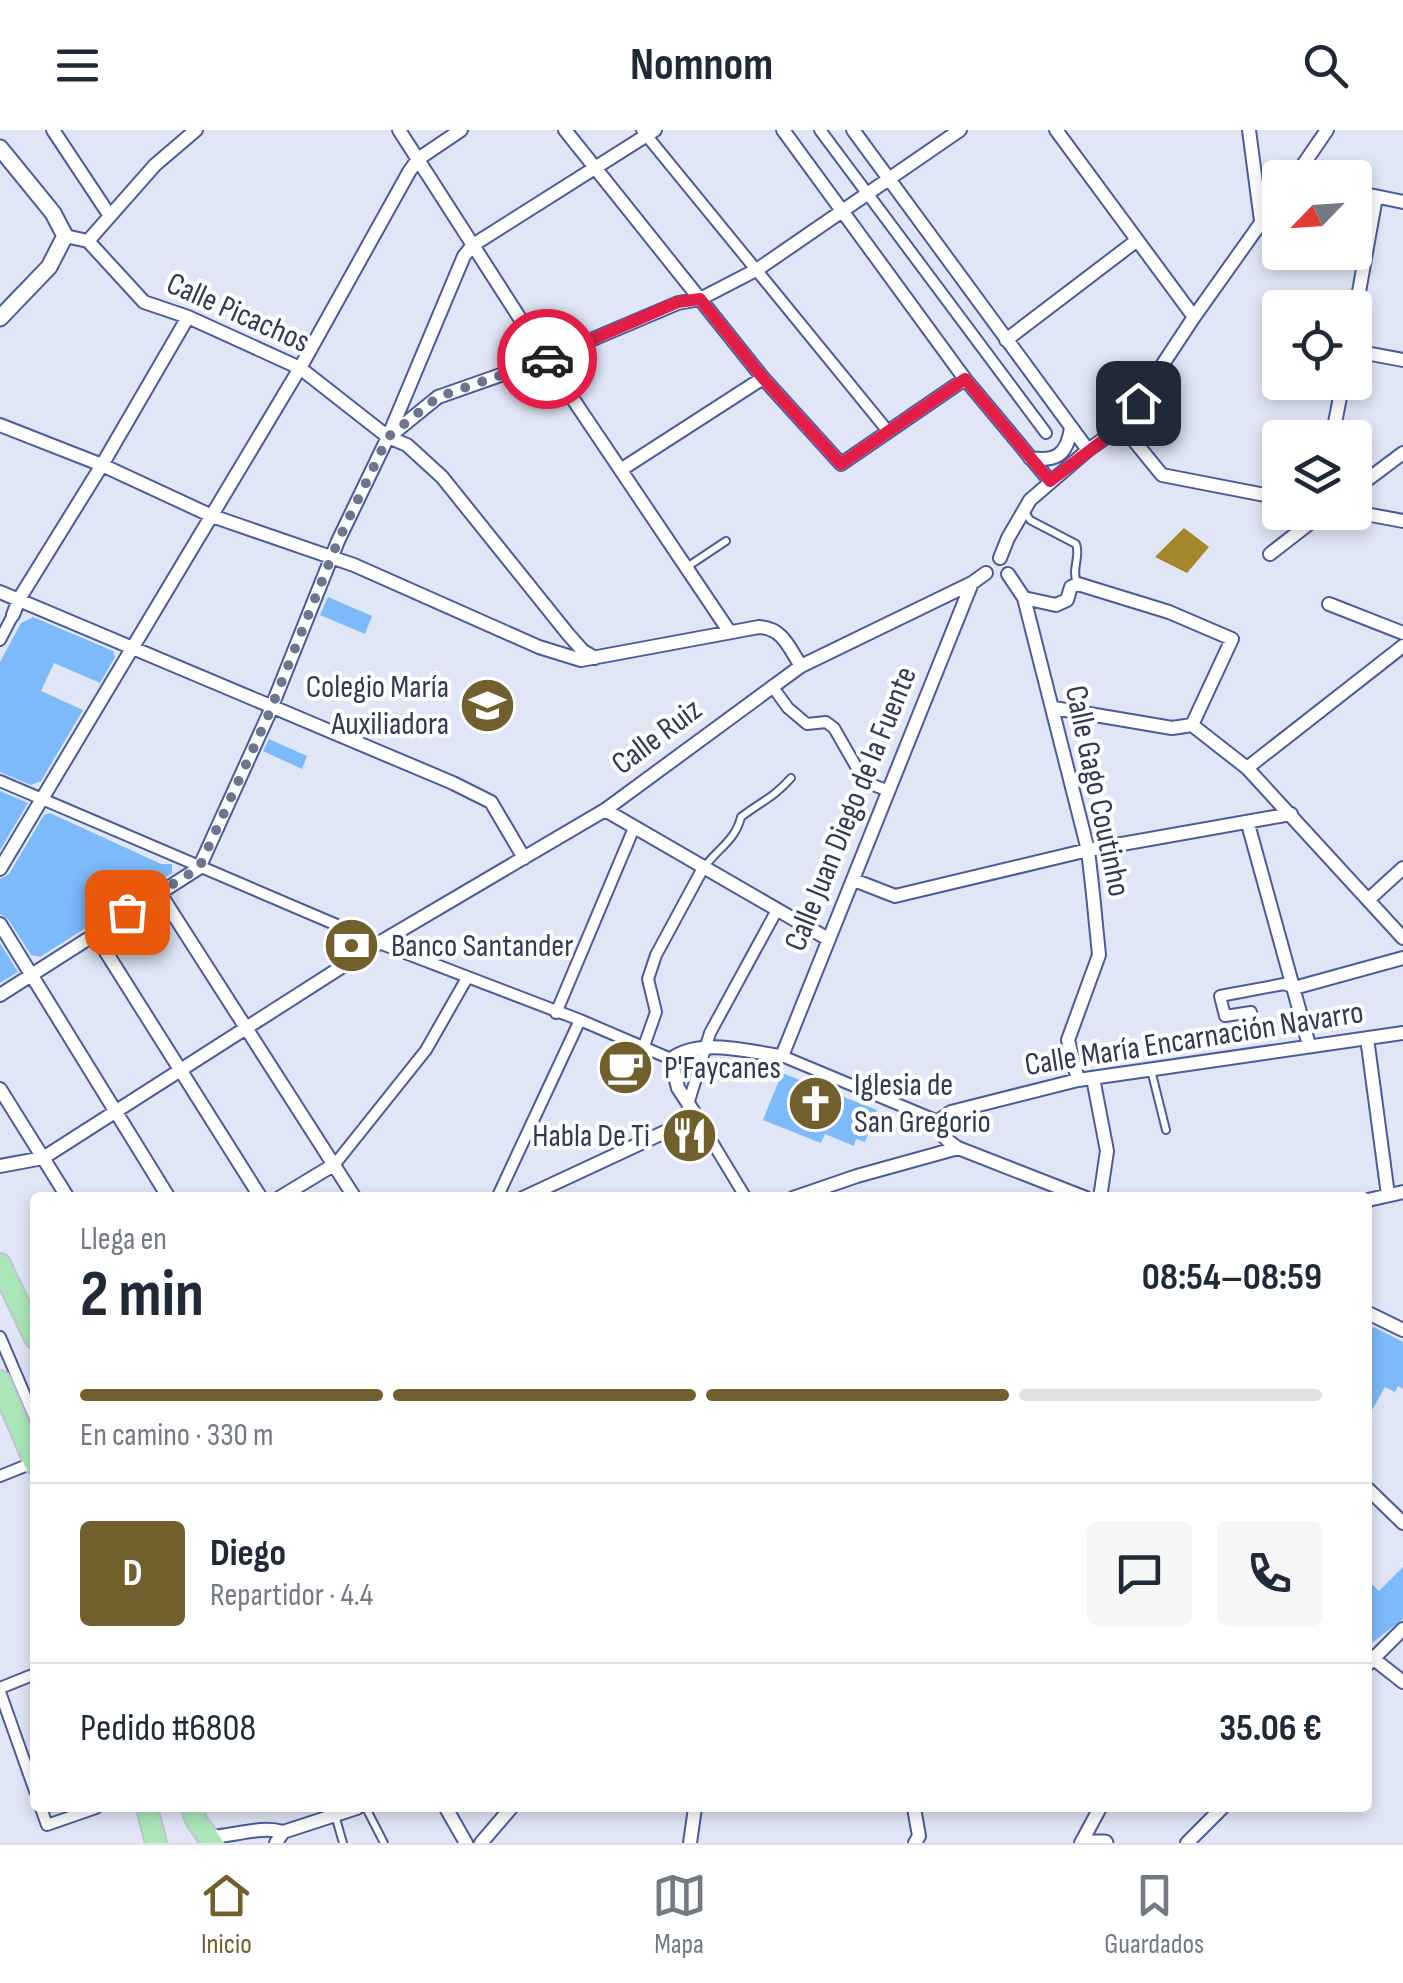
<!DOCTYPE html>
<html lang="es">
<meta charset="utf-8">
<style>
:root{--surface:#fff;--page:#f6f6f7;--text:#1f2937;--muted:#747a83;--line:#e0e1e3;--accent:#71602e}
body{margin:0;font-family:"Sofia Sans Condensed",sans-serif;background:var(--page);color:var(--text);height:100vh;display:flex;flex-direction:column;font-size:38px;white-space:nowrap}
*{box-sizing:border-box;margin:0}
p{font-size:32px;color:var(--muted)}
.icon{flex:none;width:55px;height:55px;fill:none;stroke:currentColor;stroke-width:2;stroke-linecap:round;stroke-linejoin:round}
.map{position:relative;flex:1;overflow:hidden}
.sheet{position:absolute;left:30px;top:1062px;width:1342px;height:620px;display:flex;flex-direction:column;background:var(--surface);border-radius:10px;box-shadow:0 5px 15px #0003}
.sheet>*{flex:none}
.needle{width:65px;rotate:245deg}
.tools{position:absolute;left:1262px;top:30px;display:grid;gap:20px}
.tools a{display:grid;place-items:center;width:110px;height:110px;border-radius:10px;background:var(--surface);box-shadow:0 5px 15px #0003;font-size:50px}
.pin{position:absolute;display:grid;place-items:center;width:85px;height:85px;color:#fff;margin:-42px;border-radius:20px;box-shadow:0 5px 15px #0006}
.courier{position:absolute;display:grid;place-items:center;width:100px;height:100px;margin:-50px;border:8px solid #e11d48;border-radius:50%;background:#fff;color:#222;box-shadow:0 2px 12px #0007}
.summary em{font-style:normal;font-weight:700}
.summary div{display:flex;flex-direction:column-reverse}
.summary{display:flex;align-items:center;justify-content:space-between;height:170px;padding:0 50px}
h1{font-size:65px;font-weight:700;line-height:75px}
.bar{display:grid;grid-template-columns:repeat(4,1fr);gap:15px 10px;align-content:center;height:120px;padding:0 50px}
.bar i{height:12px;border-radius:8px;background:var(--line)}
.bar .selected{background:var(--accent)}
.bar p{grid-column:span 4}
.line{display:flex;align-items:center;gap:25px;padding:0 50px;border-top:2px solid var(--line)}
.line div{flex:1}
.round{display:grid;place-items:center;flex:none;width:105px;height:105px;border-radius:10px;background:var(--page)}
header{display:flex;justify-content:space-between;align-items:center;height:130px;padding:0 50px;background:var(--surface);font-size:45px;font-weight:700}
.tab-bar{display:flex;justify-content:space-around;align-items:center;height:140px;border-top:2px solid var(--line);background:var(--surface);font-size:28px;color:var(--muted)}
.tab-bar a{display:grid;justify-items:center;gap:5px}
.tab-bar .selected{color:var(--accent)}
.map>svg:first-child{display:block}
.water{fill:#a4872c}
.building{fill:#7dbafa}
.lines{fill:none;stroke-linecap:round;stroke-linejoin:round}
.service-casing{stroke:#4a5c9c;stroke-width:10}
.pedestrian-casing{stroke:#4a5c9c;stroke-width:14}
.minor-casing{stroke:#4a5c9c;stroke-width:16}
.tertiary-casing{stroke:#4a5c9c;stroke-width:19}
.primary-casing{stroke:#c1c4cd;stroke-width:24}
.service{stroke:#fff;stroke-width:6}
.pedestrian{stroke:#fff;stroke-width:10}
.minor{stroke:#fff;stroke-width:12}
.tertiary{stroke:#fff;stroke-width:15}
.primary{stroke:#a9e6b9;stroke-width:20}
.done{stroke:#6e768e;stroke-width:10;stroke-dasharray:0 18}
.route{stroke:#e11d48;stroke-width:12}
.labels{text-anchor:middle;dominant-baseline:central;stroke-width:8;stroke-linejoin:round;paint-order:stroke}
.street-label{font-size:32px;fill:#313a57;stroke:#fff}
.poi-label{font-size:32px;fill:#313a57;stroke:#fff;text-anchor:start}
</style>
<header><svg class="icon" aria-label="menu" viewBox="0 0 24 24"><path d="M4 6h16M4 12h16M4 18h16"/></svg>Nomnom<svg class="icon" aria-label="search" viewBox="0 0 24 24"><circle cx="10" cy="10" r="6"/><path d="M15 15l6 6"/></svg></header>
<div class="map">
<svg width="1403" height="1713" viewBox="0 0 1403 1713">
<rect width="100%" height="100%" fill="#e0e6f5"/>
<!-- water -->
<path class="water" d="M1184 398 1209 417 1187 443 1155 427Z"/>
<!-- building -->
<path class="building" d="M328 467 372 486 365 504 320 485Z
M33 487 113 521 115 527 100 553 54 533 41 561 83 580 41 651 31 655 0 642V532L21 493Z
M269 609 307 626 302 639 263 621Z
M0 661 28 673 0 720Z
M50 683 161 734H172V743L40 827 31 825 8 789 0 784V749L9 744 44 685Z
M0 813 18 842 0 853Z
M782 943 877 980 865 1012 856 1009 854 1016 825 1004 821 1013 763 990Z
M1374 1197 1403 1212V1259L1398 1256 1395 1262 1385 1257 1368 1287V1200Z
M1403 1437V1489L1368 1516V1450L1379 1461Z"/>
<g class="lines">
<defs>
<path id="service" d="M1025 382 1030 390 1076 414C1081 427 1071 438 1077 453
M687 437 726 411
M705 736C719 718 736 709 741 687 762 671 773 668 791 648
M1151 940 1166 1000
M366 1678 384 1713
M335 1685 343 1713"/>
<path id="pedestrian" d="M642 0 887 300
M820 0 1046 303
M0 510 13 485
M772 556 788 578 807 594 826 592 834 598 865 652 889 661
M0 651 379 813 580 890 671 929
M1251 882 1225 886 1220 866 1284 854 1294 858
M556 883 634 698
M644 916 656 882 648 849 656 825 703 738
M782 926 938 991
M689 971 710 903 777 780
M697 987 746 1068
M335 1034 426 920 467 848
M497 1068 580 890
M0 1207 35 1289
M0 1346 35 1332
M0 1558 35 1544
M0 1562 35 1661
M41 1678 47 1695 96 1678"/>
<path id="minor" d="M53 0 110 86
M399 0 546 229 729 501
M565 0 763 248 841 334 965 249
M783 0 965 249 1050 351
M853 0 1088 320
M1056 0 1194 187
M1249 0 1261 91
M1294 48 1327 0
M1355 62 1403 72
M65 106 88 111 144 172 188 187 300 238 388 307 407 315 442 347 568 504 583 521 595 528
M88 111 155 35 196 0
M1355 184 1376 67
M1006 210 1136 111
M1355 221 1403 230
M0 295 102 335 212 386 354 435 539 517 581 530 759 497C783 498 789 518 801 536
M1122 296 1162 345 1280 368
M390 306 438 267 546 229 678 173 700 169 758 139 960 0
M1332 308 1343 252
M1030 328C1056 332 1067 325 1071 298
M622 339 763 248
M1355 359 1403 323
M1355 382 1403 391
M1270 424 1324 382
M1000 428 1008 408 1030 370 1088 320 1122 296 1194 187 1280 66
M1008 444 1024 468 1088 720 1093 764 1099 825 1068 910 1078 950
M0 462 453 653 491 672 524 728
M1024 468 1056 475 1067 470 1071 457 1078 454 1169 482 1232 509 1192 595
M1329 474 1403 503
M13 485 19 469 102 335 188 187
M1054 578 1172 598 1192 595 1247 638 1403 808
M1247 638 1403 516
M605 680 828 809
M1248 694 1309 915
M0 739 300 238 409 42 418 29 461 0
M854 750 895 766 1088 720 1291 684
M159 762 355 1068
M1368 770 1403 738
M0 794 169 1068
M94 803 261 1068
M1294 858 1403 828
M0 865 199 738 268 586 338 411 388 307 464 126 473 115 655 0
M1367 908 1388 1065
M1093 948 1107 1021 1100 1068
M0 959 68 1068
M0 1036 43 1028 379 813 605 680 801 536 972 453 986 443
M279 1068 335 1034
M523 1068 697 987 678 958 671 929C702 907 747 922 782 926L972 453
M793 1068 857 1046 958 1018
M1086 1068 958 1018C947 1011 940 1005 938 991L951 982 1078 950 1403 903
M1368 1070 1403 1062
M1368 1183 1403 1200
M1368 1359 1403 1393
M1370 1526 1403 1552
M1368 1534 1403 1499
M446 1678 466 1713
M914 1678 919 1706 915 1713
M207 1707C232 1707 260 1695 283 1702
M276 1713 283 1702 357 1678
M481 1713 511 1678
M690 1713 695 1678
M1081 1713 1100 1678
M1187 1713 1222 1678"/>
<path id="tertiary" d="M0 18 53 83 65 106 49 137 0 188
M1092 1713H1105"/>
<path id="primary" d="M0 1134 35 1208
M0 1251 35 1334
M147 1678 156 1713
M192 1678 196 1690 212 1713"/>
</defs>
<!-- service casing -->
<use href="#service" class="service-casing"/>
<!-- pedestrian casing -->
<use href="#pedestrian" class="pedestrian-casing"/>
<!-- minor casing -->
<use href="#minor" class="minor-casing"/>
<!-- tertiary casing -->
<use href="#tertiary" class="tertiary-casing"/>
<!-- primary casing -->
<use href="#primary" class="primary-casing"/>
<!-- service -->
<use href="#service" class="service"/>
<!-- pedestrian -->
<use href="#pedestrian" class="pedestrian"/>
<!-- minor -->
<use href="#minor" class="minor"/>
<!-- tertiary -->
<use href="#tertiary" class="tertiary"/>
<!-- primary -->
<use href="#primary" class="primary"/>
</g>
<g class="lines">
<!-- done -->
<path class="done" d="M127 782 199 738 268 586 338 411 388 307 438 267 547 229"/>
<!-- route -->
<path class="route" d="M547 229 678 172 700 169 763 248 841 334 965 249 1050 351 1122 296 1138 273"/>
</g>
<!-- icons -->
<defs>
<symbol id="school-disc" viewBox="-11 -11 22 22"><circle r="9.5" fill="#71602e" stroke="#fff"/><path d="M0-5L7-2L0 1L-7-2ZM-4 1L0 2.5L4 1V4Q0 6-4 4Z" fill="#fff"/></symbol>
<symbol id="bank-disc" viewBox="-11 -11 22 22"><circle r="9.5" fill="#71602e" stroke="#fff"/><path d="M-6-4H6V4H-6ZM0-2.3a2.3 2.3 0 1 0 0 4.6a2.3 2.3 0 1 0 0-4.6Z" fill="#fff"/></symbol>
<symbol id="cafe-disc" viewBox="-11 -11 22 22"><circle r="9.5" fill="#71602e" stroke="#fff"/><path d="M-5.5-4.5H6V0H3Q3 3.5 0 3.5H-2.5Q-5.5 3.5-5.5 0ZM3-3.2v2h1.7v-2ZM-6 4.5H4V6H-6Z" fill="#fff"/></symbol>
<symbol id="church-disc" viewBox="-11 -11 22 22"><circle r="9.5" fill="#71602e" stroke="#fff"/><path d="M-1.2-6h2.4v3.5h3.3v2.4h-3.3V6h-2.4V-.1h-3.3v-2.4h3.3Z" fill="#fff"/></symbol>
<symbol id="restaurant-disc" viewBox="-11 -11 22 22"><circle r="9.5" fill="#71602e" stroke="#fff"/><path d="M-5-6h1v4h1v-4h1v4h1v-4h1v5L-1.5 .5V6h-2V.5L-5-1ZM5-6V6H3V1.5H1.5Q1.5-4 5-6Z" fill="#fff"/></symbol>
</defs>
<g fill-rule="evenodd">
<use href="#school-disc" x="456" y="544" width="63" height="63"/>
<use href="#bank-disc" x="320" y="784" width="63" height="63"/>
<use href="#cafe-disc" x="594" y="906" width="63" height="63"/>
<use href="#church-disc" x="784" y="942" width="63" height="63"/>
<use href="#restaurant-disc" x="658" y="974" width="63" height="63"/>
</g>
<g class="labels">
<!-- street labels -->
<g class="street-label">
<text transform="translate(238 183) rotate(24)">Calle Picachos</text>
<text transform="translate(657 607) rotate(-37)">Calle Ruiz</text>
<text transform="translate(1097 661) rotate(78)">Calle Gago Coutinho</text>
<text transform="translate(851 679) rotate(-68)">Calle Juan Diego de la Fuente</text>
<text transform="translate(1194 909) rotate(-9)">Calle María Encarnación Navarro</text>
</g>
<!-- poi labels -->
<g class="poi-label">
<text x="449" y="557" text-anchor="end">Colegio María<tspan x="449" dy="37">Auxiliadora</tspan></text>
<text x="391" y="816">Banco Santander</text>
<text x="664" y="938">P'Faycanes</text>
<text x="854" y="955">Iglesia de<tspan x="854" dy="37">San Gregorio</tspan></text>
<text x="650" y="1006" text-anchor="end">Habla De Ti</text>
</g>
</g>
</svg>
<div class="tools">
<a><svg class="needle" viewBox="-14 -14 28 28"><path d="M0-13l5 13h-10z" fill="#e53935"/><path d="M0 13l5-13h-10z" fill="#747a83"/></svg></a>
<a><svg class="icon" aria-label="locate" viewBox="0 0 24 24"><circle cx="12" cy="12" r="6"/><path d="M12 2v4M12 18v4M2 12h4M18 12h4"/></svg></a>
<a><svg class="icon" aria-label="layers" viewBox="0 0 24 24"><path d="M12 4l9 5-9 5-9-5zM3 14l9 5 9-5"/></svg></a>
</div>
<div class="pin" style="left:127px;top:782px;background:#ea580c"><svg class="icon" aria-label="bag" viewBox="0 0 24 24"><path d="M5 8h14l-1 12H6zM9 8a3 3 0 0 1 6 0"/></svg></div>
<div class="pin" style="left:1138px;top:273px;background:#1f2937"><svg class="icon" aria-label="home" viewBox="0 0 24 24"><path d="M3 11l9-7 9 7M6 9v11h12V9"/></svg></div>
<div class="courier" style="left:547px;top:229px"><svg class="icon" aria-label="car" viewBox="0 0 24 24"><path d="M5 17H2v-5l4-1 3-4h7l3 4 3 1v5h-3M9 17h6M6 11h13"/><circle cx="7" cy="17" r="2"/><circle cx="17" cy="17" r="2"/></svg></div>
<section class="sheet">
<div class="summary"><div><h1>2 min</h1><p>Llega en</p></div><em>08:54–08:59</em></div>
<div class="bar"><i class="selected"></i><i class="selected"></i><i class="selected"></i><i></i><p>En camino · 330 m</p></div>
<div class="line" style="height:180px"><b class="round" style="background:var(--accent);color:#fff">D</b><div><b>Diego</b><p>Repartidor · 4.4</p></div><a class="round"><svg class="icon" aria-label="chat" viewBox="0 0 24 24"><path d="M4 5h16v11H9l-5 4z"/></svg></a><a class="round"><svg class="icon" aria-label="phone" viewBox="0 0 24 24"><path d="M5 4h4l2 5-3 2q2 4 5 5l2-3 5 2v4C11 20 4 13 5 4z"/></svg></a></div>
<div class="line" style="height:130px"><div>Pedido #6808</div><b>35.06 €</b></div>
</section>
</div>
<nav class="tab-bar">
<a class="selected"><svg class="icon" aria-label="home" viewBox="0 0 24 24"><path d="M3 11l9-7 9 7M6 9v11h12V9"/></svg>Inicio</a>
<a><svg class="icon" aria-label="map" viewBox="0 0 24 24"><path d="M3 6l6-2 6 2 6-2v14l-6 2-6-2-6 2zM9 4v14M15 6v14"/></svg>Mapa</a>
<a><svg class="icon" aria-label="saved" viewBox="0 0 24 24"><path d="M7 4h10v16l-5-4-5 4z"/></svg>Guardados</a>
</nav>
